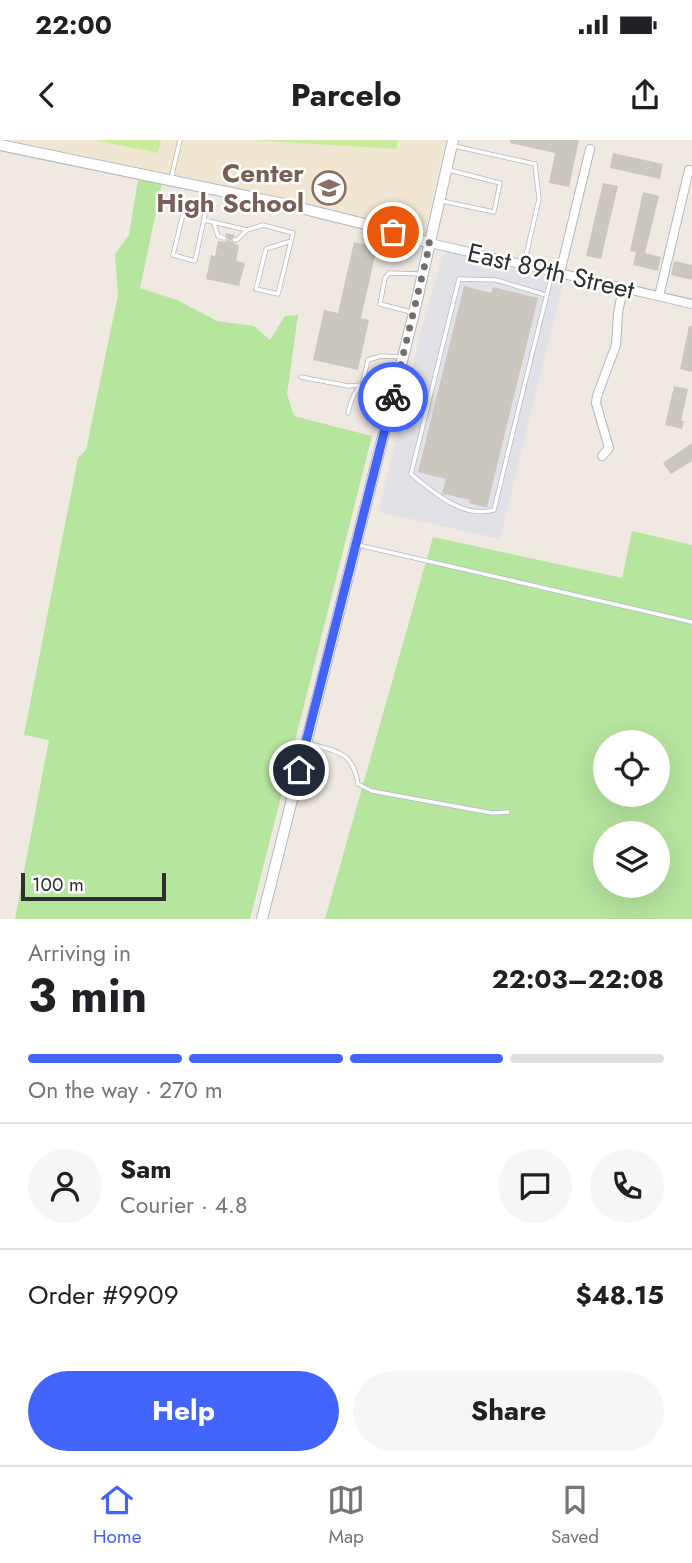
<!DOCTYPE html>
<meta charset="utf-8">
<style>
:root{--surface:#fff;--page:#f6f6f6;--text:#202124;--muted:#757577;--line:#e0e0e0;--accent:#4264fb}
body{margin:0;font-family:Jost,sans-serif;background:var(--page);color:var(--text);height:100vh;display:flex;flex-direction:column;font-size:26px;white-space:nowrap}
*{box-sizing:border-box;margin:0}
p{font-size:23px;color:var(--muted)}
.icon{flex:none;width:38px;height:38px;fill:none;stroke:currentColor;stroke-width:2;stroke-linecap:round;stroke-linejoin:round}
.map{position:relative;height:779px;overflow:hidden}
.sheet{display:flex;flex-direction:column;background:var(--surface);flex:1}
.sheet>*{flex:none}
.buttons{position:absolute;left:593px;top:590px;display:grid;gap:14px}
.buttons a{display:grid;place-items:center;width:77px;height:77px;border-radius:50%;background:var(--surface);box-shadow:0 7px 28px #0002;font-size:35px}
.scale{position:absolute;left:21px;bottom:18px;width:145px;box-sizing:border-box;padding-left:7px;border:4px solid #2e2e2e;border-top:0;font-size:19px;line-height:24px;white-space:nowrap;color:#2e2e2e;-webkit-text-stroke:5px #fff;paint-order:stroke}
.pin{position:absolute;display:grid;place-items:center;width:60px;height:60px;color:#fff;margin:-30px;border:4px solid #fff;border-radius:50%;box-shadow:0 2px 7px #0007}
.courier{position:absolute;display:grid;place-items:center;width:70px;height:70px;margin:-35px;border:5px solid #4264fb;border-radius:50%;background:#fff;color:#222;box-shadow:0 2px 9px #0007}
.summary em{font-style:normal;font-weight:700}
.summary div{display:flex;flex-direction:column-reverse}
.summary{display:flex;align-items:center;justify-content:space-between;height:119px;padding:0 28px}
h1{font-size:46px;font-weight:700;line-height:52px}
.bar{display:grid;grid-template-columns:repeat(4,1fr);gap:10px 7px;align-content:center;height:84px;padding:0 28px}
.bar i{height:9px;border-radius:5px;background:var(--line)}
.bar .on{background:var(--accent)}
.bar p{grid-column:span 4}
.line{display:flex;align-items:center;gap:18px;padding:0 28px;border-top:2px solid var(--line)}
.line div{flex:1}
.round{display:grid;place-items:center;flex:none;width:74px;height:74px;border-radius:37px;background:var(--page)}
.primary-button{display:flex;gap:14px;margin-top:auto;padding:14px 28px}
.primary-button a{flex:1;height:80px;border-radius:42px;background:var(--accent);color:#fff;font-size:28px;font-weight:700;line-height:80px;text-align:center}
.primary-button a+a{background:var(--page);color:var(--text)}
.status{display:flex;justify-content:space-between;align-items:center;height:49px;padding:0 35px;background:var(--surface);direction:ltr}
.status svg{height:19px;fill:currentColor}
header{display:flex;justify-content:space-between;align-items:center;height:91px;padding:0 28px;background:var(--surface);font-size:32px;font-weight:700}
.dock{display:flex;justify-content:space-around;align-items:center;height:98px;border-top:2px solid var(--line);background:var(--surface);font-size:19px;color:var(--muted)}
.dock a{display:grid;justify-items:center;gap:4px}
.dock .on{color:var(--accent)}
.map>svg:first-child{display:block}
.industrial{fill:#e3e1e8}
.education{fill:#f0e6d1}
.green{fill:#b6e59e;fill-rule:evenodd}
.pitch{fill:#c9ec9a}
.building{fill:#cbc7bf}
.lines{fill:none;stroke-linecap:round;stroke-linejoin:round}
.lane-casing{stroke:#b4b7c1;stroke-width:5}
.street-casing{stroke:#b4b7c1;stroke-width:10}
.secondary-casing{stroke:#b4b7c1;stroke-width:12}
.lane{stroke:#fff;stroke-width:3.5}
.street{stroke:#fff;stroke-width:8}
.secondary{stroke:#fff;stroke-width:10}
.done{stroke:#726f6d;stroke-width:7;stroke-dasharray:0 12.6}
.route{stroke:#4264fb;stroke-width:9}
.labels{text-anchor:middle;dominant-baseline:central;stroke-width:5;stroke-linejoin:round;paint-order:stroke}
.education-label{font-size:26px;font-weight:bold;fill:#785e54;stroke:#fff;text-anchor:end}
.street-label{font-size:26px;fill:#2e2e2e;stroke:#fff}
</style>
<div class="status"><b>22:00</b><svg viewBox="0 0 49 12"><path d="M0 12V9h3v3zM5 12V6h3v6zM10 12V3h3v9zM15 12V0h3v12zM26 1h20v11H26zM47 4h2v5h-2z"/></svg></div>
<header><svg class="icon" aria-label="back" viewBox="0 0 24 24"><path d="M15 5l-7 7 7 7"/></svg>Parcelo<svg class="icon" aria-label="share" viewBox="0 0 24 24"><path d="M12 15V3M7 8l5-5 5 5M5 13v7h14v-7"/></svg></header>
<div class="map">
<svg width="692" height="779" viewBox="0 0 692 779">
<rect width="100%" height="100%" fill="#efe9e1"/>
<!-- industrial -->
<path class="industrial" d="M448 113 540 135 563 144 500 399 379 372 421 191 443 115Z"/>
<!-- education -->
<path class="education" d="M0 0H444L425 93 419 95Z"/>
<!-- green -->
<path class="green" d="M138 40 162 44 140 148 177 160 217 181 254 186 270 200 285 176 298 175 287 254 294 276 372 296 250 779H15L49 600 24 595 78 318 86 310 118 155 115 114 129 95Z
M632 391 692 405V779H325L433 397 622 438ZM606 602H658V654H606ZM606 693H658V746H606Z"/>
<!-- pitch -->
<path class="pitch" d="M94 0H161L158 13Z
M250 0H397V9Z"/>
<!-- building -->
<path class="building" d="M510 0H579L569 47 549 43 555 13 510 3Z
M613 13 663 24 660 39 610 28Z
M603 43 618 46 601 119 586 116Z
M643 52 659 56 645 113 661 117 658 131 633 125 636 112 630 111Z
M225 93 235 95 230 101 239 106 236 121 245 123 239 146 206 139 211 115 215 116 218 101 224 102 228 100Z
M354 102 377 107 361 178 369 180 358 230 313 220 324 170 338 173Z
M674 121 692 125V140L671 135Z
M464 146 491 153 493 147 538 158 487 367H485L469 363 470 360 444 354 442 353 446 339 418 332Z
M689 186H692V232L680 229Z
M674 246 688 249 681 281H684L682 289 665 285Z
M692 303V321L671 334 663 323Z"/>
<g class="lines">
<defs>
<path id="lane" d="M454 6 535 24 539 59 524 124
M171 39 180 0
M442 61 494 72 500 43 449 30
M199 67 206 70 195 121 173 115 185 66 199 67 203 50
M204 80 247 90 263 85 293 93 278 154 256 149 266 109 291 101
M214 83 218 96 224 98
M234 100H237L247 90
M546 155 496 140 459 139 411 334C433 352 463 379 494 370 513 291 532 213 552 134
M411 172 380 164 385 138 389 133 421 134
M301 237 348 246 362 245 368 220 381 216 400 217
M348 273C355 243 363 238 393 248
M358 405 692 482
M308 603C337 612 353 611 358 644L372 651 492 673 508 672"/>
<path id="street" d="M430 103 692 164
M560 133 590 9
M659 156 689 30
M602 316 609 308 596 263 597 256 616 205 618 173 623 148"/>
<path id="secondary" d="M0 5 284 64 373 86 430 103
M262 779 414 173 453 0"/>
</defs>
<!-- lane casing -->
<use href="#lane" class="lane-casing"/>
<!-- street casing -->
<use href="#street" class="street-casing"/>
<!-- secondary casing -->
<use href="#secondary" class="secondary-casing"/>
<!-- lane -->
<use href="#lane" class="lane"/>
<!-- street -->
<use href="#street" class="street"/>
<!-- secondary -->
<use href="#secondary" class="secondary"/>
</g>
<g class="lines">
<!-- done -->
<path class="done" d="M393 92 430 103 393 257"/>
<!-- route -->
<path class="route" d="M299 630 393 257"/>
</g>
<!-- icons -->
<defs>
<symbol id="school-ring" viewBox="-11 -11 22 22"><circle r="9.5" fill="#fff" stroke="#8d6e63" stroke-width="1.5"/><path d="M0-5L7-2L0 1L-7-2ZM-4 1L0 2.5L4 1V4Q0 6-4 4Z" fill="#8d6e63"/></symbol>
</defs>
<g fill-rule="evenodd">
<use href="#school-ring" x="310" y="29" width="38" height="38"/>
</g>
<g class="labels">
<!-- education labels -->
<g class="education-label">
<text x="304" y="33">Center<tspan x="304" dy="30">High School</tspan></text>
</g>
<!-- street labels -->
<g class="street-label">
<text transform="translate(551 131) rotate(13)">East 89th Street</text>
</g>
</g>
</svg>
<div class="buttons">
<a><svg class="icon" aria-label="locate" viewBox="0 0 24 24"><circle cx="12" cy="12" r="6"/><path d="M12 2v4M12 18v4M2 12h4M18 12h4"/></svg></a>
<a><svg class="icon" aria-label="layers" viewBox="0 0 24 24"><path d="M12 4l9 5-9 5-9-5zM3 14l9 5 9-5"/></svg></a>
</div>
<div class="scale">100 m</div>
<div class="pin" style="left:393px;top:92px;background:#ea580c"><svg class="icon" aria-label="bag" viewBox="0 0 24 24"><path d="M5 8h14l-1 12H6zM9 8a3 3 0 0 1 6 0"/></svg></div>
<div class="pin" style="left:299px;top:630px;background:#1f2937"><svg class="icon" aria-label="home" viewBox="0 0 24 24"><path d="M3 11l9-7 9 7M6 9v11h12V9"/></svg></div>
<div class="courier" style="left:393px;top:257px"><svg class="icon" aria-label="bike" viewBox="0 0 24 24"><circle cx="6" cy="16" r="4"/><circle cx="18" cy="16" r="4"/><path d="M6 16l4-8h5l3 8M10 8l3 8H6M13 5h3"/></svg></div>
</div>
<section class="sheet">
<div class="summary"><div><h1>3 min</h1><p>Arriving in</p></div><em>22:03–22:08</em></div>
<div class="bar"><i class="on"></i><i class="on"></i><i class="on"></i><i></i><p>On the way · 270 m</p></div>
<div class="line" style="height:126px"><a class="round"><svg class="icon" aria-label="person" viewBox="0 0 24 24"><circle cx="12" cy="8" r="4"/><path d="M4 21q1-7 8-7t8 7"/></svg></a><div><b>Sam</b><p>Courier · 4.8</p></div><a class="round"><svg class="icon" aria-label="chat" viewBox="0 0 24 24"><path d="M4 5h16v11H9l-5 4z"/></svg></a><a class="round"><svg class="icon" aria-label="phone" viewBox="0 0 24 24"><path d="M5 4h4l2 5-3 2q2 4 5 5l2-3 5 2v4C11 20 4 13 5 4z"/></svg></a></div>
<div class="line" style="height:91px"><div>Order #9909</div><b>$48.15</b></div>
<div class="primary-button"><a>Help</a><a>Share</a></div>
</section>
<nav class="dock">
<a class="on"><svg class="icon" aria-label="home" viewBox="0 0 24 24"><path d="M3 11l9-7 9 7M6 9v11h12V9"/></svg>Home</a>
<a><svg class="icon" aria-label="map" viewBox="0 0 24 24"><path d="M3 6l6-2 6 2 6-2v14l-6 2-6-2-6 2zM9 4v14M15 6v14"/></svg>Map</a>
<a><svg class="icon" aria-label="saved" viewBox="0 0 24 24"><path d="M7 4h10v16l-5-4-5 4z"/></svg>Saved</a>
</nav>
